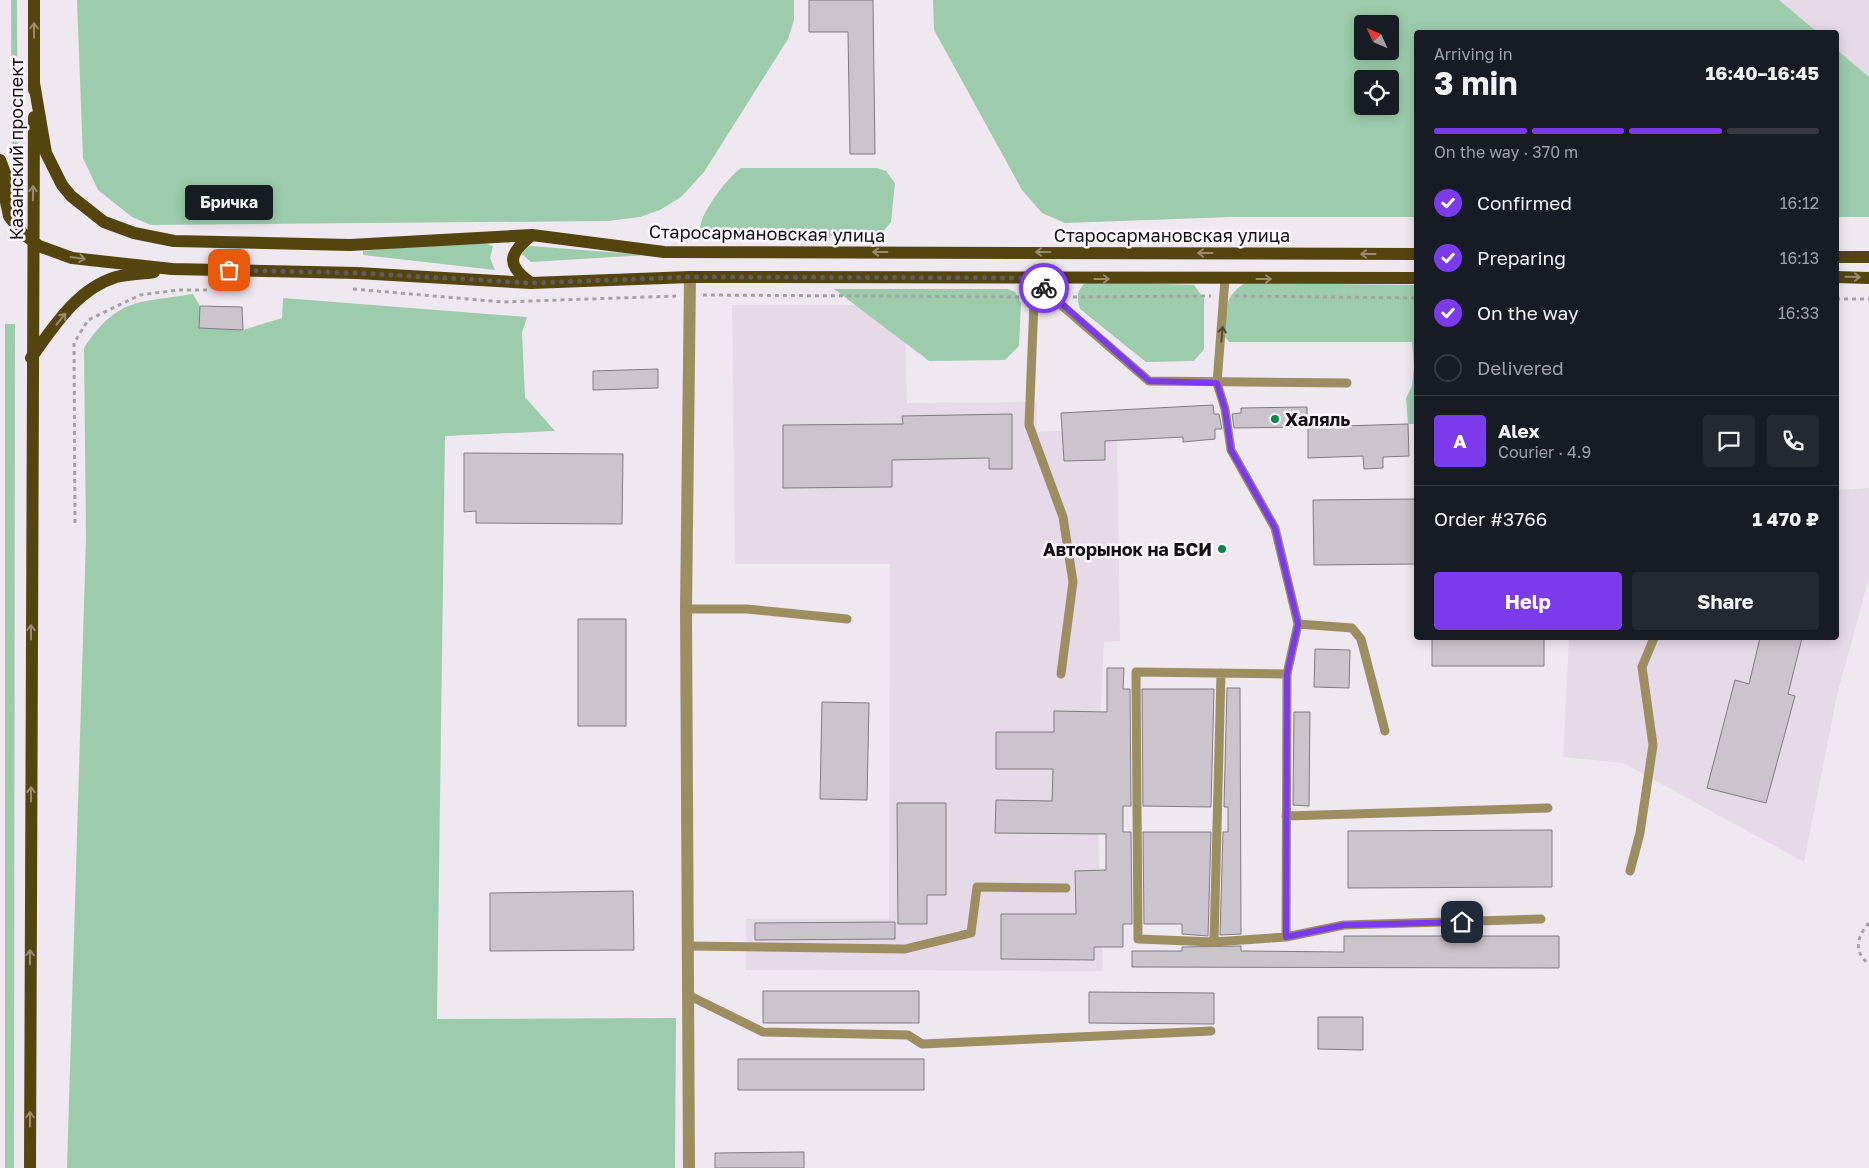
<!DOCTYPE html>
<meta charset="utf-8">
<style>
:root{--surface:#171b24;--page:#242831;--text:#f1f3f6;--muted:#9ea1a6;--line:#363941;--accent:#7c3aed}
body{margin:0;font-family:"Golos Text",sans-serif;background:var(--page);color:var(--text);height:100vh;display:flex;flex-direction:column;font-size:19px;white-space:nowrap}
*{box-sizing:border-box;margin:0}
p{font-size:16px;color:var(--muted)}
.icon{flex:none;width:28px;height:28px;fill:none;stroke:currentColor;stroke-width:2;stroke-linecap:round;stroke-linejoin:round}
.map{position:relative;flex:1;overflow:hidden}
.sheet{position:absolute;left:1414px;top:30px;width:425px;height:610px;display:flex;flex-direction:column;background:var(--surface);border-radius:5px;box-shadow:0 2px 12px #0003}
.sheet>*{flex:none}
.needle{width:32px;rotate:314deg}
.buttons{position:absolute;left:1354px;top:15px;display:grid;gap:10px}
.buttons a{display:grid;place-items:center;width:45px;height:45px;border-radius:5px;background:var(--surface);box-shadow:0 2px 12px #0003;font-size:25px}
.pin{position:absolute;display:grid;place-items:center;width:42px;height:42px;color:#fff;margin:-21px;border-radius:10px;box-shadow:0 2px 8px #0006}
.courier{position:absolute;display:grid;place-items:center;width:50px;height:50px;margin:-25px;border:4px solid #7c3aed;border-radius:50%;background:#fff;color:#222;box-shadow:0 1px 6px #0007}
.bubble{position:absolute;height:35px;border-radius:5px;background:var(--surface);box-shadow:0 2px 12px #0003;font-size:16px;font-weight:700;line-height:35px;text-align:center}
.head em{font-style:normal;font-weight:700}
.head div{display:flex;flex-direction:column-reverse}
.head{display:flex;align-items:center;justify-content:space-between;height:85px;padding:0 20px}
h1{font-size:32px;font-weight:700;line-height:38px}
.bar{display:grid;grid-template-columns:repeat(4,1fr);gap:8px 5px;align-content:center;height:60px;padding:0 20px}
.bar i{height:6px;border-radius:4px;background:var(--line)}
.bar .selected{background:var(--accent)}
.bar p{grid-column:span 4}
.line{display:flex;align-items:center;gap:12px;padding:0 20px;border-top:1px solid var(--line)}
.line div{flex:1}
.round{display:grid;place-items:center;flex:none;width:52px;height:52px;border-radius:5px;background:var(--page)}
ol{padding:0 20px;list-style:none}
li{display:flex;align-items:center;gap:15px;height:55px}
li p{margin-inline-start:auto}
li .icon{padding:5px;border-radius:50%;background:var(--accent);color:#fff;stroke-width:4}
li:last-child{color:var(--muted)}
li i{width:28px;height:28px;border:2px solid var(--line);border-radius:50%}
.primary-button{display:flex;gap:10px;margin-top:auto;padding:10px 20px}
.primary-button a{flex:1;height:58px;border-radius:5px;background:var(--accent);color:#fff;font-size:20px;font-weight:700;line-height:58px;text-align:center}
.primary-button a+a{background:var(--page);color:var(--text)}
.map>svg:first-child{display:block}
.built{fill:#e6d9e8}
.green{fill:#9cccac;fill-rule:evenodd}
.building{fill:#ccc4cc;stroke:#817a82}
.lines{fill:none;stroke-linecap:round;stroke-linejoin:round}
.path{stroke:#a8a1a8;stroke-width:3;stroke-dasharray:4 4;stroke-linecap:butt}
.lane{stroke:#9d8e62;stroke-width:9}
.street{stroke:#9d8e62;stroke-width:12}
.primary{stroke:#54440e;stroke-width:12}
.oneway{stroke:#988b6e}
.oneway2{stroke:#514937}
.done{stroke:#605c61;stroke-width:5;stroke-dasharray:0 9}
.route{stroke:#7c3aed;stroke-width:6}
.poi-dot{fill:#078844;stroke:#fdf5fe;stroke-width:2}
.labels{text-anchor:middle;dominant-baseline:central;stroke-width:5;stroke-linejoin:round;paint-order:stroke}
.street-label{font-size:18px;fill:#131013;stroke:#fdf5fe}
.poi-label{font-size:18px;font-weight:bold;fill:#131013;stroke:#fdf5fe;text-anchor:start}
</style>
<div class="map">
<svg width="1869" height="1168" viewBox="0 0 1869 1168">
<rect width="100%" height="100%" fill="#f0e8f1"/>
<!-- built -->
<path class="built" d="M1779 0H1869V77L1836 49V32H1817Z
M732 305H867L905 334 907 403 1037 402V432L1117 428 1120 641 1104 642 1097 796 1103 971 746 970V919H889L890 564H735Z
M1869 488V578L1837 695 1804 862 1623 763 1563 757 1569 638H1836V490Z"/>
<!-- green -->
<path class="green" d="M11 0H17L18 198 12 186Z
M77 0H794V20L788 39 704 172 681 197 660 210 640 217 608 221 151 225 132 217 98 190 83 158Z
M933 0H1779L1817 32H1416V217H1230L1065 223 1042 213 1022 190 934 30ZM1362 24H1390V51H1362ZM1362 79H1390V106H1362Z
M1836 49 1869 77V217H1836Z
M741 168H877L886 171 895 183 891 222 882 233 876 236 708 238 700 227C703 210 727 178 741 168Z
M475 240 493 246 490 258 495 270 363 255V251Z
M530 246 647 255 531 262 522 254 524 249Z
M1087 281 1194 285 1204 299V349L1194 361 1146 362 1080 309C1076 296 1077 290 1087 281Z
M1245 283 1416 285V424H1408L1406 398 1412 386 1414 367 1412 342H1229L1225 337C1227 311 1221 299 1245 283Z
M834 289H1008L1015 292 1021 303 1019 346 1005 360 929 361Z
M193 294 200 306V328L243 330 282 318 283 298 527 317 522 333 525 397 555 431 445 436 437 1019 676 1018 675 1168H67L86 538 84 348C118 297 138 303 193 294Z
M5 324H15L14 1168H5Z"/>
<!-- building -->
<path class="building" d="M809 0H873L875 154H850L848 32H809Z
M200 306 242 307 243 330 199 328Z
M658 369V388L593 390V371Z
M1213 405 1214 414H1219L1222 429H1215V439L1183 442V437L1105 441V460L1064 461 1061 413Z
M1307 407V427L1234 428 1232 414 1241 413V408Z
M1012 414V469H989V458L892 460V487L783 488V425L903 424 902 416Z
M1408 424 1409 456 1383 457V468L1364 469 1363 456 1308 458V427Z
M464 453 623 454 622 524 476 523V511L464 512Z
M1416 499V564L1314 565 1313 500Z
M578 619H626V726H578Z
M1432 638H1544V666H1432Z
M1760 638H1802L1788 694 1795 696 1766 803 1707 788 1735 680 1749 684Z
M1315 649 1350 650 1349 688 1314 687Z
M1107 668H1124L1123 689H1130L1131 806H1123V832H1131L1132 924H1123V947H1094V960L1001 959V914H1076L1075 871 1106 870V834L995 833 996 800 1052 801 1053 769H996V732H1054V711L1107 712Z
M1227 688H1240L1241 934 1220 935 1223 832H1228V807H1224Z
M1142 689H1214L1211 807 1143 806Z
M822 702 869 703 867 800 820 799Z
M1294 712H1310L1309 806 1293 805Z
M897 803H946V895H927V924H898Z
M1552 830V887L1348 888V831Z
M1143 832H1211L1208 936 1182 934V924H1144Z
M633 891 634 950 490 951V893Z
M895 922V939L755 940V923Z
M1344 936H1559V968L1132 967V951H1182V947L1241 946V951L1344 952Z
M763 991H919V1023H763Z
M1089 992 1214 993V1024L1089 1023Z
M1318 1017H1363V1050L1318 1049Z
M738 1059H924V1090H738Z
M804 1152V1168H715V1153Z"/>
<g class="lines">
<!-- path -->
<path class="path" d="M353 289 503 302 676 296
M703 295 1024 297
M1235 296 1416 298
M1073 297 1211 296
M1836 299H1869
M75 523 74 343 88 320 140 295 178 290H211
M1869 923C1857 936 1853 952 1869 964"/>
<!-- lane -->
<path class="lane" d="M1035 278 1029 425 1063 517 1073 582 1061 674
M1035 278 1052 297 1149 381 1347 383
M1225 279 1217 383 1225 409 1231 450 1275 528 1298 624 1287 674
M686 609H747L847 619
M1298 624 1352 628 1361 639 1385 731
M1286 816 1548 808
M1630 871 1640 833 1653 745 1642 667 1654 638
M1286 937 1214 942 1138 939 1136 672 1287 674 1286 937 1344 925 1541 919
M1214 942 1221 673
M688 946 905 949 971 933 977 887 1066 888
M688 995 763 1032 908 1035 922 1044 1211 1031"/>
<!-- street -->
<path class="street" d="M689 1168 686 609 690 277"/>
<!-- primary -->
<path class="primary" d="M34 83 46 153 62 185 71 196 104 222 134 233 174 241 350 245 532 235 664 252 1416 254
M34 90V0
M0 160 5 173 6 202 9 216 22 233 39 246 72 258 172 269 357 273 531 283 690 277 1416 278
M1836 257H1869
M1836 277 1869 278
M531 283C505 265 509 253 532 235
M31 358C54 326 77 289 116 277 128 274 142 274 154 272
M30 1168 34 117"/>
</g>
<!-- one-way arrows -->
<defs><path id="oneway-shaft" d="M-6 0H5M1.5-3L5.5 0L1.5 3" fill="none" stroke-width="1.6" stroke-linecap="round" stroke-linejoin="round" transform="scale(1.25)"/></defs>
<g class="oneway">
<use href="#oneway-shaft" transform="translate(34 30) rotate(-90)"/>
<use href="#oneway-shaft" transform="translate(33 193) rotate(-89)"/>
<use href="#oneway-shaft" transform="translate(880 252) rotate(180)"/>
<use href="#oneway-shaft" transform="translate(1043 252) rotate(180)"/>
<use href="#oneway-shaft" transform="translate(1205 253) rotate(-180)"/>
<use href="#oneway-shaft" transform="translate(1368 254) rotate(-180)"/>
<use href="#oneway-shaft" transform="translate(78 258) rotate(8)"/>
<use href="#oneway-shaft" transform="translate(1853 277) rotate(1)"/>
<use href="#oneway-shaft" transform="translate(1102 279)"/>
<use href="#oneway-shaft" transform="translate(1264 279)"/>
<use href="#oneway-shaft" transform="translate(61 319) rotate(-51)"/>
<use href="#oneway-shaft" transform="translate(31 632) rotate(-90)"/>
<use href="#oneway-shaft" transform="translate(31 794) rotate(-90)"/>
<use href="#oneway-shaft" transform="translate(30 957) rotate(-90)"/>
<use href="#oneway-shaft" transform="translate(30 1119) rotate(-90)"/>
</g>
<use class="oneway2" href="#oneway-shaft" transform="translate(1222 334) rotate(-85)"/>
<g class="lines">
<!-- done -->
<path class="done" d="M229 270 357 273 531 283 690 277 1035 278 1044 288"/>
<!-- route -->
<path class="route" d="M1044 288 1149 381 1217 383 1225 409 1231 450 1275 528 1298 624 1287 674 1286 937 1344 925 1462 922"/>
</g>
<!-- markers -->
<g class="poi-dot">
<circle cx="1275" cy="419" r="5"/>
<circle cx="1222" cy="549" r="5"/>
</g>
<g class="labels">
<!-- street labels -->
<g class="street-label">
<text transform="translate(16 149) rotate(-90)">Казанский проспект</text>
<text transform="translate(767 233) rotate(1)">Старосармановская улица</text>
<text x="1172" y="235">Старосармановская улица</text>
</g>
<!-- poi labels -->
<g class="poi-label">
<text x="1285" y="419">Халяль</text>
<text x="1212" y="549" text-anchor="end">Авторынок на БСИ</text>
</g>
</g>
</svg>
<div class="buttons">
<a><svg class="needle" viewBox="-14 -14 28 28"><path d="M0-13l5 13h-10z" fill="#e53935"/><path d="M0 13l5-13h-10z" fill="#9ea1a6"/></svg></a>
<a><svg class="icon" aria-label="locate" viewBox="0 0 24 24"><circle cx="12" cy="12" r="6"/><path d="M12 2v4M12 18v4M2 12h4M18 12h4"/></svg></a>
</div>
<div class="pin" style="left:229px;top:270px;background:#ea580c"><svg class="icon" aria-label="bag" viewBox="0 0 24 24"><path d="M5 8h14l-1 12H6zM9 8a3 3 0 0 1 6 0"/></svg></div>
<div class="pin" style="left:1462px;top:922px;background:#1f2937"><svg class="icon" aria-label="home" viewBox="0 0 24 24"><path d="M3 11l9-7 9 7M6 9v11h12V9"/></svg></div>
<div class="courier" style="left:1044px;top:288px"><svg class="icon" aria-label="bike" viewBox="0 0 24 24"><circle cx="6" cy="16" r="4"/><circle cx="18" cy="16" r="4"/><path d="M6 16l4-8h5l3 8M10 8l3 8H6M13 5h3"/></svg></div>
<div class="bubble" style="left:185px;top:185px;width:88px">Бричка</div>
<section class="sheet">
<div class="head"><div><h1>3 min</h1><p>Arriving in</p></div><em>16:40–16:45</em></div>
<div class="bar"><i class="selected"></i><i class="selected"></i><i class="selected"></i><i></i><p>On the way · 370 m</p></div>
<ol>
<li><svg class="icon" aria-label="check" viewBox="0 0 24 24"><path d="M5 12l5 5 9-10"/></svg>Confirmed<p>16:12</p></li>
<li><svg class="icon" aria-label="check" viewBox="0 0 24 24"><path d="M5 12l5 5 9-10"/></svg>Preparing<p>16:13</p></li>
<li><svg class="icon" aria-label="check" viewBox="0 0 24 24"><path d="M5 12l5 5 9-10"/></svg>On the way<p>16:33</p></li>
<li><i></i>Delivered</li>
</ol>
<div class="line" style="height:90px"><b class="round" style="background:var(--accent);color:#fff">A</b><div><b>Alex</b><p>Courier · 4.9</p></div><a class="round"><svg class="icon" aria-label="chat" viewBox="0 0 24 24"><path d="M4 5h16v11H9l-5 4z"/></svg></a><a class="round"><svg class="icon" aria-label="phone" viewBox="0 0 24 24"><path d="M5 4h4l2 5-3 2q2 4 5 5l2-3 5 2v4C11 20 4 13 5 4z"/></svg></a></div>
<div class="line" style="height:65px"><div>Order #3766</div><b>1 470 ₽</b></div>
<div class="primary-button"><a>Help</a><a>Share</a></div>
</section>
</div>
